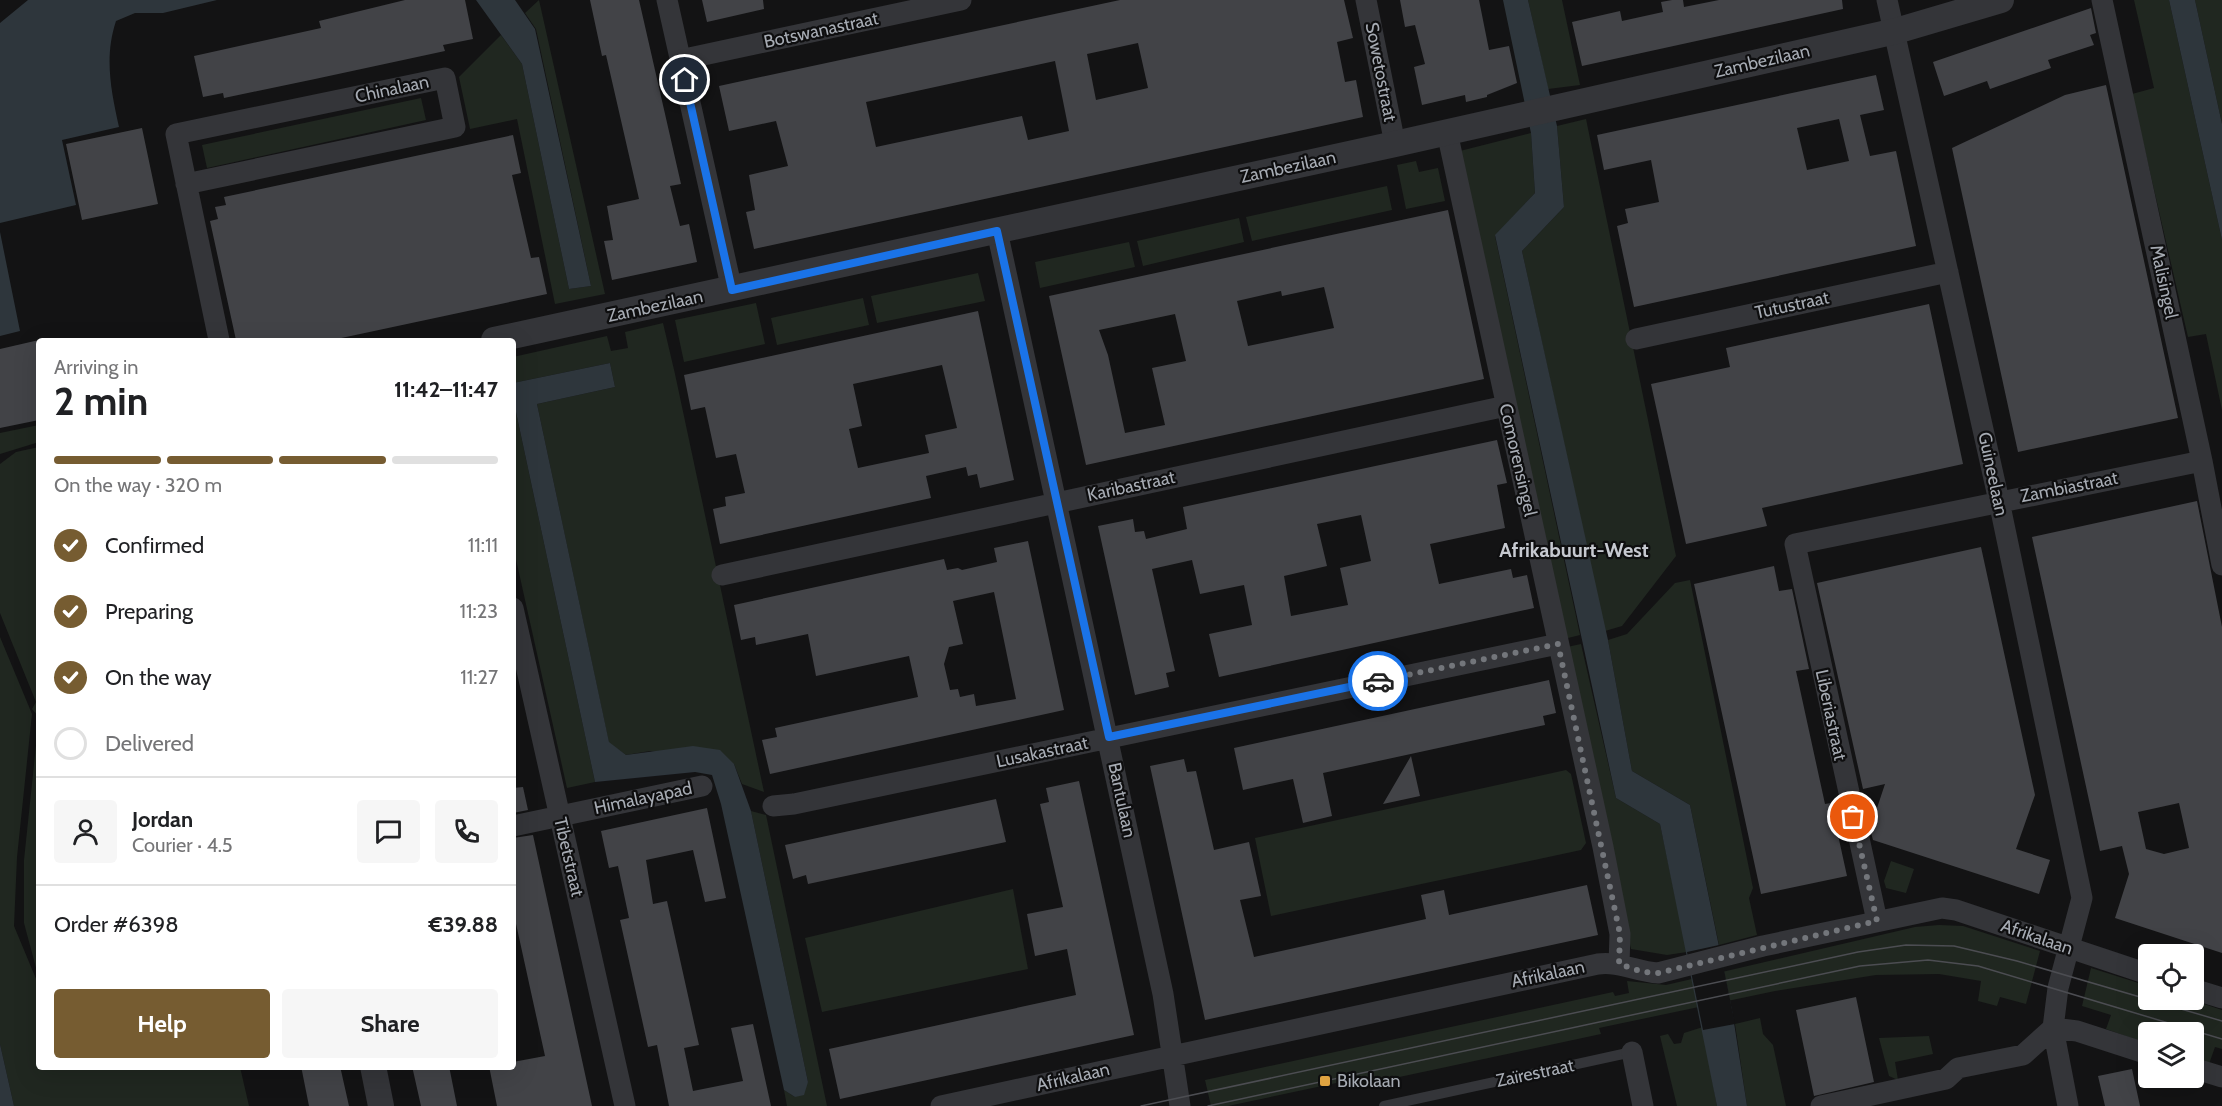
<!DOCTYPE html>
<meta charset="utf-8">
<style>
:root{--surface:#fff;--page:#f6f6f6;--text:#202124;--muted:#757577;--line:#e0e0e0;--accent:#765c31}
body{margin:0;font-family:Cabin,sans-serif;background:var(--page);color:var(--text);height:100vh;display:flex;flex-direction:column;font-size:22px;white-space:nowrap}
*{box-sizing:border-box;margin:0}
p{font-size:20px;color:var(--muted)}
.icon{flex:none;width:33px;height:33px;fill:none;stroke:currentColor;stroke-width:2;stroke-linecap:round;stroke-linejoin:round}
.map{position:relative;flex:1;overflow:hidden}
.panel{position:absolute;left:36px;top:338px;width:480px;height:732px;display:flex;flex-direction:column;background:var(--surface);border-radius:6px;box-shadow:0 6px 24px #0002}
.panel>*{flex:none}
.buttons{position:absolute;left:2138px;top:944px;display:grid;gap:12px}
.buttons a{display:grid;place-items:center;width:66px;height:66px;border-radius:6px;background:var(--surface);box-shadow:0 6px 24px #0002;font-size:30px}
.pin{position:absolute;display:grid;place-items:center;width:51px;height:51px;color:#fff;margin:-26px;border:3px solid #fff;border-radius:50%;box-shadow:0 2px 6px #0007}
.courier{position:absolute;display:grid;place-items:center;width:60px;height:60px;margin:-30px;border:4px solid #1a73e8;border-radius:50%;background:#fff;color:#222;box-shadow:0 2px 8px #0007}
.summary em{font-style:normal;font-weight:700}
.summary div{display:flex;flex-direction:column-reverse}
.summary{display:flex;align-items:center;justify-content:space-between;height:102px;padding:0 18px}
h1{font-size:39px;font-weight:700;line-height:45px}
.bar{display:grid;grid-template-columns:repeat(4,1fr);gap:9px 6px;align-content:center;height:72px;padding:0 18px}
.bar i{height:8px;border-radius:4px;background:var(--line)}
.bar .selected{background:var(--accent)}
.bar p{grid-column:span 4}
.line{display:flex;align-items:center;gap:15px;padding:0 18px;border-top:2px solid var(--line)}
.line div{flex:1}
.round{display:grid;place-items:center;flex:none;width:63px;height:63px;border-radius:6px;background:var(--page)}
ol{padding:0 18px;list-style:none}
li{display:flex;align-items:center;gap:18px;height:66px}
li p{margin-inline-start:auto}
li .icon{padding:6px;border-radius:50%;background:var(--accent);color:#fff;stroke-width:4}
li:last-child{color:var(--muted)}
li i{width:33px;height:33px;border:3px solid var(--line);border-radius:50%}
.primary-button{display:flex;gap:12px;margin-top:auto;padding:12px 18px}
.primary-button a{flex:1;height:69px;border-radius:6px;background:var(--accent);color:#fff;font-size:24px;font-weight:700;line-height:69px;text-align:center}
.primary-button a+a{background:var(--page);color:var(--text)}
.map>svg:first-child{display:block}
.green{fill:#202720}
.water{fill:#2e363c}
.pier{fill:#131314}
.building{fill:#424347;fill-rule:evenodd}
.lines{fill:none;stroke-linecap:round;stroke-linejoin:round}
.service{stroke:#343539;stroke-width:10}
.minor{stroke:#343539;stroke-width:21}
.tertiary{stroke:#343539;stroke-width:26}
.tram{stroke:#4c4d52;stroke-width:1.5}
.done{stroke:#73767b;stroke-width:6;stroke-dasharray:0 10.8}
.route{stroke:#1a73e8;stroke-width:8}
.poi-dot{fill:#dfa341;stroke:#0e0e0f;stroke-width:2}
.labels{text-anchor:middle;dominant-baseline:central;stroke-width:4.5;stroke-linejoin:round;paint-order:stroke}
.street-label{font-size:18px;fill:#a6abb3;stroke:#0e0e0f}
.poi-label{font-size:18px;fill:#a6abb3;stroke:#0e0e0f;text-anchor:start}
.neighbourhood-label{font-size:20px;font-weight:bold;fill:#c6c9d0;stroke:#0e0e0f}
</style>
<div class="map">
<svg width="2222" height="1106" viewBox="0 0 2222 1106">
<rect width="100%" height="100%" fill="#131314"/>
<!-- green -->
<path class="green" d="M539 0 605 294 555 304 517 119 470 129 459 77 501 35 522 64 569 289 591 286 536 29 525 13Z
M1528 0H1562L1580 85 1548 89Z
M2134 0H2169L2222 240V410L2206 334 2188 337 2132 94 2154 88Z
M2195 0H2222V124Z
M421 98 426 120 207 168 202 145Z
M1586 119 1676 556 1622 626 1605 631 1522 251 1564 207 1557 126Z
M1531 133 1535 193 1495 236 1580 635 1564 639 1456 152Z
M1416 161 1419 172 1438 168 1445 201 1406 209 1397 165Z
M1387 186 1392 210 1252 241 1246 217Z
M1239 218 1244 242 1143 266 1137 241Z
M1129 242 1135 267 1040 288 1035 262Z
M978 273 985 301 877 323 871 296Z
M863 298 869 325 777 345 771 318Z
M756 303 765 344 684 362 675 320Z
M663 323 675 374 764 792 742 784 734 764 650 751 626 755 609 743 537 404 615 387 610 363 513 383V357L607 336 611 351 628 348 625 332Z
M513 398 595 782 567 788 513 546Z
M39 425V442L0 454V433Z
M39 447V979L24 923V860L39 717 32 709 36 702 0 613V464L16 452Z
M1690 580 1753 888 1749 898 1757 935 1719 945 1690 805 1632 771 1608 640 1627 634 1675 583Z
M0 637 32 714 17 857 14 926 39 986V1066L240 1067 249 1106H14L0 1044Z
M1581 644 1616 798 1660 824 1687 952 1667 955 1631 949 1567 647Z
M1566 770 1571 774 1586 843 1581 850 1271 916 1255 838Z
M751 811 766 815 827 1106H787L784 1090 795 1097 808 1082Z
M1891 861 1914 869 1906 893 1886 888 1884 881Z
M1013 889 1028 969 822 1012 805 938Z
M1939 925 1963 926 2040 951 2026 1004 2000 997 1997 1006 1978 1001 1981 981 1939 974 1876 975 1775 991 1599 1028 1601 1034 1343 1089 1341 1082 1228 1106H1211L1205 1080 1613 992 1615 996 1629 993 1627 981 1666 985 1915 927Z
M2091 968 2148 986V999H2189L2222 1010V1049L2215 1047 2209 1064 2193 1059V1032H2148V1044L2106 1029 2111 1015 2082 1006Z
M1760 1018 1763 1034 1773 1045 1786 1106H1747L1735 1024Z
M1703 1027 1717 1106H1677L1660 1036 1668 1034 1674 1044 1681 1043 1684 1033Z
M1929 1036 1933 1054 1895 1062 1898 1080 1889 1076 1879 1038Z"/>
<!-- water -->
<path class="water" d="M28 0H217L163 13H135L116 21C104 57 111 91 119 127L62 140 76 205 0 223V23Z
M476 0H515L535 29 591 286 569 289 522 64Z
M1503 0H1528L1557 126 1564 207 1522 251 1608 640 1632 771 1690 805 1732 1010 1747 1106H1717L1660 824 1616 798 1495 235 1535 193 1531 133Z
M2169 0H2195L2222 124V240Z
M0 232 20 331 0 336Z
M610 363 615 387 537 404 609 742 626 755 693 746 720 750 734 764 751 811 808 1082 804 1095 795 1097 784 1090 721 804 712 775 695 772 595 782 513 398V383Z
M0 1044 14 1106H0Z"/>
<!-- pier -->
<path class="pier" d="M1719 945 1735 1024 1703 1030 1687 952Z"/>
<!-- building -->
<path class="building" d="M405 0H465L473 39 443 45 445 51 315 79 224 98 223 93 203 97 194 56 321 28 319 21Z
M590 0H639L681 184 670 186 680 226 689 224 697 262 612 280 604 241 613 240 607 206 639 199 606 55 602 56Z
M702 0H763L764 9 707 22Z
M1120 0H1344L1353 38 1337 42 1345 82 1356 80 1363 117 754 249 746 212 755 210 749 175 788 166 776 121 729 131 719 86ZM1138 43 1148 88 1096 100 1087 54ZM1055 61 1069 131 1028 140 1022 116 876 147 866 102Z
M1400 0H1479L1489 50 1509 46 1517 83 1487 95V97L1466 102 1465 95 1422 105 1414 67 1425 64 1415 25 1405 27Z
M1672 0H1683L1684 7 1719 0H1842L1843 9 1582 66 1572 22 1620 11 1622 21 1663 12 1661 2Z
M2091 8 2096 33 2090 35 2094 45 2048 60 2051 68 1990 89 1987 81 1944 96 1933 62Z
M1876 75 1884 110 1860 115 1870 156 1896 151 1916 246 1634 307 1617 226 1628 223 1625 209 1659 202 1651 160 1604 170 1597 135ZM1839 119 1849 161 1807 170 1797 128Z
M2106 85 2178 418 2018 452 1952 148 2065 95Z
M142 128 158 204 82 220 66 144Z
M513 135 521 173 512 175 531 258 539 257 547 294 332 340H236L210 221 218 219 215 207 226 205 224 197Z
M1448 210 1484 379 1086 465 1049 296ZM1324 287 1334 328 1248 346 1237 301 1281 291 1282 296ZM1175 314 1186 361 1152 368 1165 425 1125 433 1108 355 1099 330Z
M1929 304 1963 464 1762 508 1767 526 1686 544 1651 384 1730 367 1726 348Z
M978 311 1014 480 980 488 977 474 968 476 966 467 926 476 931 498 720 544 713 509 726 506 725 497 745 493 736 454 716 458 705 407 691 410 684 375ZM942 365 957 428 925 435 929 453 858 468 849 429 862 426 853 384Z
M39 340V420L0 428V349Z
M1497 440 1507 483 1497 485 1505 528 1430 544 1439 584 1511 569 1513 578 1527 575 1534 608 1219 677 1209 634 1252 625 1244 585 1200 594 1192 560 1152 569 1175 671 1166 673 1169 687 1135 695 1098 526 1133 519 1135 532 1144 531 1146 539 1187 529 1183 507ZM1361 515 1371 561 1340 568 1348 605 1291 616 1284 576 1327 566 1317 524Z
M2197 501 2222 627V953L2115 918 2129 874 2122 846 2100 851 2032 537ZM2179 803 2189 848 2164 854 2146 849 2138 812Z
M1028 541 1064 710 770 774 762 740 777 737 775 728 918 697 909 656 816 676 808 634 756 645 755 637 741 640 734 605 944 559 947 570 958 568 962 570 997 562 994 548ZM994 592 1016 699 976 706 974 694 960 697 958 689 950 690 944 664 949 647 963 644 953 601Z
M1981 547 2035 795 2016 849 2050 860 2039 894 1873 840 1870 829 1885 784 1863 789 1817 583Z
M1774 566 1779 591 1792 589 1809 669 1796 671 1825 804 1831 803 1847 876 1761 894 1694 584Z
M1549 680 1556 713 1543 716 1545 725 1323 773 1332 816 1303 823 1293 779 1243 790 1234 748Z
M1411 756 1420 796 1383 804Z
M1184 759 1187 772 1196 771 1214 850 1249 842 1261 896 1240 900 1254 957 1426 919 1421 895 1444 890 1449 915 1587 885 1598 935 1205 1020 1150 766Z
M1079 781 1134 1035 840 1099 829 1049 1076 995 1067 949 1035 956 1027 914 1063 907 1040 804 1049 802 1046 788Z
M523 787 528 810 513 813V788Z
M996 799 1006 842 808 884 806 875 793 879 785 845Z
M707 808 726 898 705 902 693 850 646 860 653 904 667 901 699 1045 684 1048 693 1091 743 1081 731 1028 753 1024 771 1106H669L657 1045 648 1047 620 920 629 918 618 866 609 868 601 831Z
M533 835 541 872 592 1106H497L489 1066H513V1062L545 1056 513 910V838Z
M1856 997 1874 1082 1814 1096 1796 1010Z
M301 1066H340L349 1106H309Z
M412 1066H449L457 1106H421Z
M2132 1069 2140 1106H2105L2098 1076Z"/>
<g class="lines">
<!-- service -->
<path class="service" d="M1384 1106 1632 1052"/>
<!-- minor -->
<path class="minor" d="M667 0 732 290
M1366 0 1395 144
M1887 0 1999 501 2082 898 2058 988 2053 1028 2068 1106
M2102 0 2202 461 2222 565
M680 60 961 0
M1447 132 1603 847 1620 934 1619 964
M186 184 455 127 445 78 176 134 219 340
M997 231 1163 994 1180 1106
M1636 339 1948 272
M722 575 1506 406
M513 608 625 1106
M773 806 794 804 1558 644
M513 826 702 786
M1877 921 1795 544 2202 461
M2193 989 2222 998
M1632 1052 1643 1106
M2193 1068 2222 1077
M941 1106 1598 964C1619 961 1637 972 1658 973L1763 946 1942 908 1956 910 2148 974
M1821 1106 1946 1079 1958 1068 2023 1055 2053 1028 2077 1031 2148 1054"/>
<!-- tertiary -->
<path class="tertiary" d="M494 340 1395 144 1896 31 2001 0
M373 1066 381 1106"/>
<!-- tram -->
<path class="tram" d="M1141 1106 1858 952 1906 945 1954 946 2017 961 2222 1021
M1208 1106 1860 966 1928 960 1978 966 2222 1039"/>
</g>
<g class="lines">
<!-- done -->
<path class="done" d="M1378 681 1558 644 1620 934 1619 964 1643 972 1658 973 1877 921 1853 817"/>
<!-- route -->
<path class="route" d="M685 80 732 290 997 231 1109 737 1378 681"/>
</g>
<!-- markers -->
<rect class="poi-dot" x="1319" y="1075" width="12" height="12" rx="3"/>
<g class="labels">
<!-- street labels -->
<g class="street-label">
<text transform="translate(821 30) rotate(-12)">Botswanastraat</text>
<text transform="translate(1762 61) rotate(-13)">Zambezilaan</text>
<text transform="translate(1381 72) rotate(79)">Sowetostraat</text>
<text transform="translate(392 89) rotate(-12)">Chinalaan</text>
<text transform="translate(1288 167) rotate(-12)">Zambezilaan</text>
<text transform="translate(2164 282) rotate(78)">Malisingel</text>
<text transform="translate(1792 305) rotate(-12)">Tutustraat</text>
<text transform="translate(655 306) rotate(-12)">Zambezilaan</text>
<text transform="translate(1518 460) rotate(77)">Comorensingel</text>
<text transform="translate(1993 474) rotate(78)">Guineelaan</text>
<text transform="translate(1131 486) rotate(-12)">Karibastraat</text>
<text transform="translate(2069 487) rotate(-11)">Zambiastraat</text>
<text transform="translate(1831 715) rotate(78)">Liberiastraat</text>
<text transform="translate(1042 752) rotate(-12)">Lusakastraat</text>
<text transform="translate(643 798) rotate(-12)">Himalayapad</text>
<text transform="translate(1122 800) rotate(78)">Bantulaan</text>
<text transform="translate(569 857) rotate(77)">Tibetstraat</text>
<text transform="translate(2037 937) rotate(19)">Afrikalaan</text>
<text transform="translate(1548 974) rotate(-12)">Afrikalaan</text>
<text transform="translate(1535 1073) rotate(-12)">Zaïrestraat</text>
<text transform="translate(1073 1077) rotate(-13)">Afrikalaan</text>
</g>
<!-- poi labels -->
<g class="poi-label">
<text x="1337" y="1081">Bikolaan</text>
</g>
<!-- neighbourhood labels -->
<g class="neighbourhood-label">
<text x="1574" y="550">Afrikabuurt-West</text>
</g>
</g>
</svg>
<div class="buttons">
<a><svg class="icon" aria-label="locate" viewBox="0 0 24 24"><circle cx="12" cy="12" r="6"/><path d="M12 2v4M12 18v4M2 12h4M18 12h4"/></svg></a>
<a><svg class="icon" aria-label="layers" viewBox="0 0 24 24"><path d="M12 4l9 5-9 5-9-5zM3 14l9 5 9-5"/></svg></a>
</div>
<div class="pin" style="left:1853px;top:817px;background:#ea580c"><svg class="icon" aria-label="bag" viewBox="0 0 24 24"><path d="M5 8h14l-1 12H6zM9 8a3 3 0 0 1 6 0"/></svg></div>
<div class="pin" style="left:685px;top:80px;background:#1f2937"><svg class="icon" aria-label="home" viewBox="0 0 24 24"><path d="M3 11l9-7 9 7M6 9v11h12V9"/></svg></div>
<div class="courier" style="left:1378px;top:681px"><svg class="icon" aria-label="car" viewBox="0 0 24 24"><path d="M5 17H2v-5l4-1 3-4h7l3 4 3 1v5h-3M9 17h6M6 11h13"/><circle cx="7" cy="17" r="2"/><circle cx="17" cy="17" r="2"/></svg></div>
<section class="panel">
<div class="summary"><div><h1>2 min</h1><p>Arriving in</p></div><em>11:42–11:47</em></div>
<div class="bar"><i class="selected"></i><i class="selected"></i><i class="selected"></i><i></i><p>On the way · 320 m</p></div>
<ol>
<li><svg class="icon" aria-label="check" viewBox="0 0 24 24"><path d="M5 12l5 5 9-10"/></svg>Confirmed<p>11:11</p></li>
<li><svg class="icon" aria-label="check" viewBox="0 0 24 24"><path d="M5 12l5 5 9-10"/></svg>Preparing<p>11:23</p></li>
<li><svg class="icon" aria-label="check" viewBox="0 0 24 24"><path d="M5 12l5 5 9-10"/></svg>On the way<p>11:27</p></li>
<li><i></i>Delivered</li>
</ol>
<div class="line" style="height:108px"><a class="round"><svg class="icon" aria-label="person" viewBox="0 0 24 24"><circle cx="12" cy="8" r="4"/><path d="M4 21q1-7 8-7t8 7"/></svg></a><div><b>Jordan</b><p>Courier · 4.5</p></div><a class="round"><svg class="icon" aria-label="chat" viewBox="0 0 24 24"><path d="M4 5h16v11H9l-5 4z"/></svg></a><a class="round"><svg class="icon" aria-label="phone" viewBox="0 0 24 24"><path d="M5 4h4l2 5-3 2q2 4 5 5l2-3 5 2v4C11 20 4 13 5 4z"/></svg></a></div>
<div class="line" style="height:78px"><div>Order #6398</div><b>€39.88</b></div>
<div class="primary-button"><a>Help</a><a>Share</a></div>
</section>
</div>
